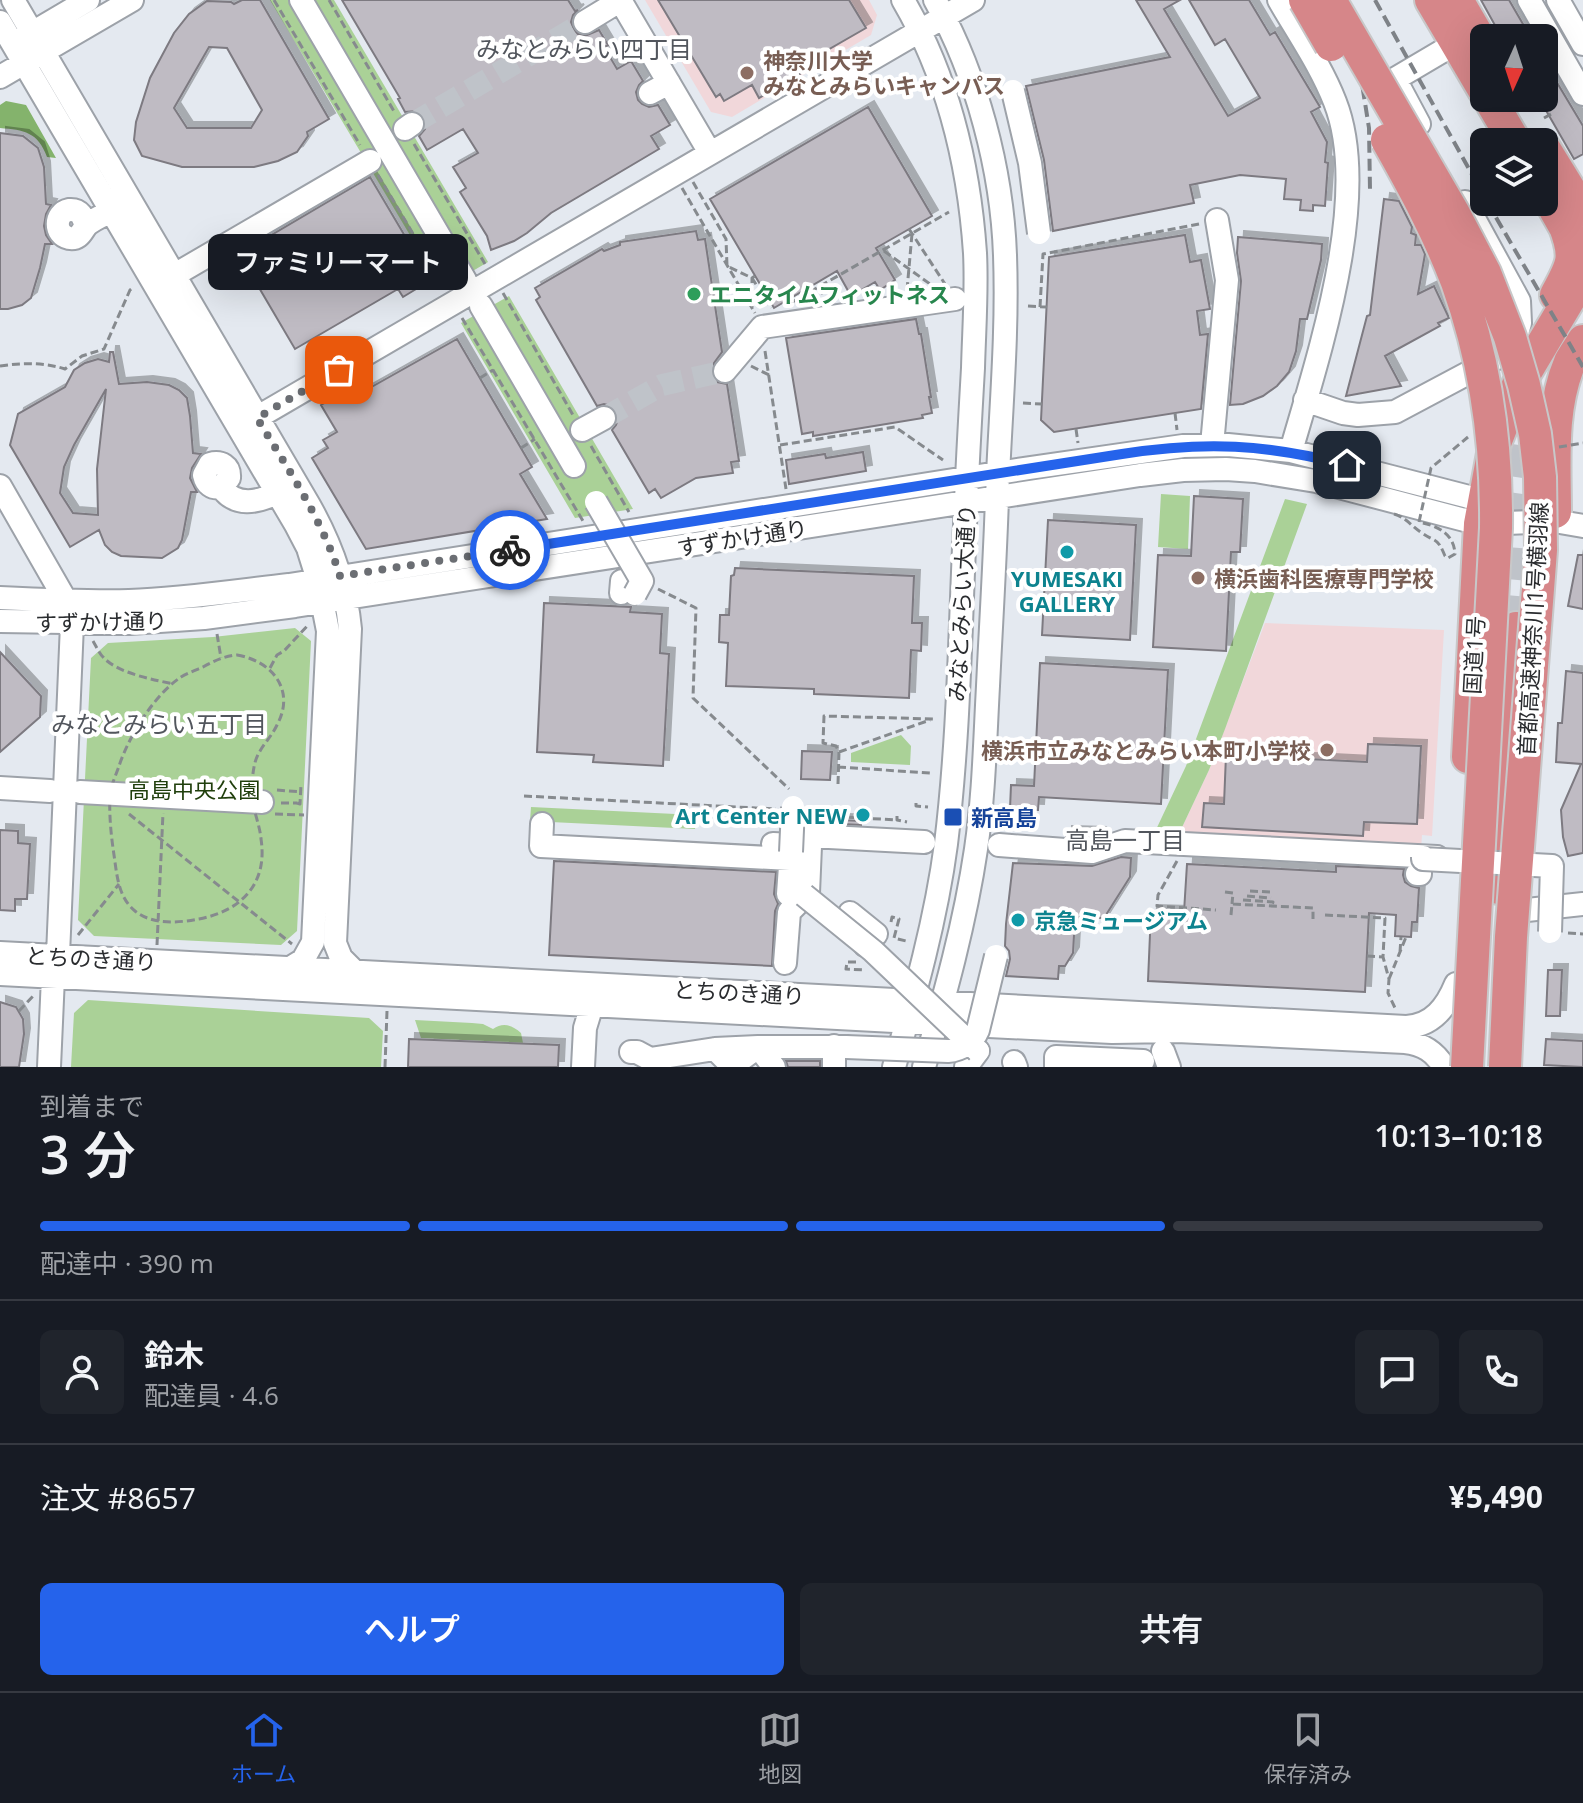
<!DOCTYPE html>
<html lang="ja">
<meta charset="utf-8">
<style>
:root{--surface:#171b24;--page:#20242c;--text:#f1f3f6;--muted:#9ea1a6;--line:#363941;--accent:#2563eb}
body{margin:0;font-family:"Open Sans","Noto Sans JP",sans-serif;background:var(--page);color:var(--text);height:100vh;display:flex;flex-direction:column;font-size:30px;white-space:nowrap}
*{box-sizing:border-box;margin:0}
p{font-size:26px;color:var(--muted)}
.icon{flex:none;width:44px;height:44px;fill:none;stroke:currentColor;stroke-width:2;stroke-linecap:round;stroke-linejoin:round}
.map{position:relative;height:1067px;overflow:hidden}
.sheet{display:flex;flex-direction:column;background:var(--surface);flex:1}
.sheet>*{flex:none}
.needle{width:52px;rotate:183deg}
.fabs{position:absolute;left:1470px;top:24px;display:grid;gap:16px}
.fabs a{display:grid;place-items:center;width:88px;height:88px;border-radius:12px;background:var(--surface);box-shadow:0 8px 32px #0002;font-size:40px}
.pin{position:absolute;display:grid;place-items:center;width:68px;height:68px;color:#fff;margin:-34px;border-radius:16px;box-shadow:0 4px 12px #0006}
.courier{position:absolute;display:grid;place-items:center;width:80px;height:80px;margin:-40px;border:6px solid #2563eb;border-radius:50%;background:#fff;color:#222;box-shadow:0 2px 10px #0007}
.bubble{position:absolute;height:56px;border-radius:12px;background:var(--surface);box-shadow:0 8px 32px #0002;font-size:26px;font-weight:600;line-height:56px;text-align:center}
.head em{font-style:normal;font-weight:600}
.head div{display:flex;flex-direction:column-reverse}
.head{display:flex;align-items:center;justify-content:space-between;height:136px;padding:0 40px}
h1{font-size:52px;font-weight:600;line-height:60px}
.bar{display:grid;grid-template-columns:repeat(4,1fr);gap:12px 8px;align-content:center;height:96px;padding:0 40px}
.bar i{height:10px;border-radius:6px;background:var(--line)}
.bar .on{background:var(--accent)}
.bar p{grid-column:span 4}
.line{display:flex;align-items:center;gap:20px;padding:0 40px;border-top:2px solid var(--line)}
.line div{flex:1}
.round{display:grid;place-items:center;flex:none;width:84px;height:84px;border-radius:12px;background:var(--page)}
.action{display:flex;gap:16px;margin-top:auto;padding:16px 40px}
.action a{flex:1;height:92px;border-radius:12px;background:var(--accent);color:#fff;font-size:32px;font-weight:600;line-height:92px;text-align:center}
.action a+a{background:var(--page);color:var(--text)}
.tab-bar{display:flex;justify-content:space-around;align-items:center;height:112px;border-top:2px solid var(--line);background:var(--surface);font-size:22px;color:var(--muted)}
.tab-bar a{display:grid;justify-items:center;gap:4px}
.tab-bar .on{color:var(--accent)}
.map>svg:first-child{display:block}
.education{fill:#f1d7da}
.green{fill:#aad197}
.forest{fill:#84b36c}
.building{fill:#bfbbc3;stroke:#7d7a81;stroke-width:2;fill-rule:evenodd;filter:url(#shadow)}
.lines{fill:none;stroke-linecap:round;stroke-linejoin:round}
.minor-tunnel{stroke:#bfc3c9;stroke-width:22;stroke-dasharray:22 11;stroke-linecap:butt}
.highway-tunnel{stroke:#bfc3c9;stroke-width:32;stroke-dasharray:32 16;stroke-linecap:butt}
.minor-casing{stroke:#9da2a9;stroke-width:26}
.highway-casing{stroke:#c8c8c9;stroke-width:36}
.path{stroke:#868a8e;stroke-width:3;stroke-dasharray:8 4;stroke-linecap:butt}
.minor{stroke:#fff;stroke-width:22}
.highway{stroke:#d68689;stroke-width:32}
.rail{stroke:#7e8287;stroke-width:4;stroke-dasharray:12 6;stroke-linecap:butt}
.minor-bridge-casing{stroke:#9da2a9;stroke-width:26;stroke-linecap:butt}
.highway-bridge-casing{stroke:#c8c8c9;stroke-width:36;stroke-linecap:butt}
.path-bridge{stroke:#868a8e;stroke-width:3;stroke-dasharray:8 4;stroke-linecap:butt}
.minor-bridge{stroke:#fff;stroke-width:22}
.highway-bridge{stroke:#d68689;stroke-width:32}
.done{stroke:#6b6e73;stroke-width:8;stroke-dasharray:0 14.4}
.route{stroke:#2563eb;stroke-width:10}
.education-dot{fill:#8d6e63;stroke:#fff;stroke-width:3}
.leisure-dot{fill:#2e9e5b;stroke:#fff;stroke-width:3}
.culture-dot{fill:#0f9aa8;stroke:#fff;stroke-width:3}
.transit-dot{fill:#1a4fb4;stroke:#fff;stroke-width:3}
.labels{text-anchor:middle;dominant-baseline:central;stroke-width:8;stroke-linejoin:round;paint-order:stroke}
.education-label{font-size:22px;font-weight:bold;fill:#785e54;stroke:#fff;text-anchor:start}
.leisure-label{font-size:22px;font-weight:bold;fill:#27864d;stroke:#fff;text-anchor:start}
.street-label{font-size:22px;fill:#2a2c2f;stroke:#fff}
.culture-label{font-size:22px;font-weight:bold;fill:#0d838f;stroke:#fff}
.park-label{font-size:22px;fill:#203f0c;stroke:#fff}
.transit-label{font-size:22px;font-weight:bold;fill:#164399;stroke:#fff;text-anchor:start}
.neighbourhood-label{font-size:24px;fill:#52565d;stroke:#fff}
</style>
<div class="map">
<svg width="1583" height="1067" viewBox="0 0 1583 1067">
<defs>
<filter id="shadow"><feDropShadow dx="6" dy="-6" stdDeviation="0" flood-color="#0004"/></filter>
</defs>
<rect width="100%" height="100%" fill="#e4e9f0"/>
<!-- education -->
<path class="education" d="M645 0H869L877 15 871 35 732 117 711 112Z
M1265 623 1444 630 1432 836 1422 835 1421 850 1177 838 1209 770Z"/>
<!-- green -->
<path class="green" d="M270 0H334L488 262 442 289Z
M509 296 633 509 575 518 461 323Z
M1161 494 1190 496 1188 549 1158 547Z
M1285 499 1307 504 1225 729 1209 770 1177 838 1153 836 1186 766Z
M295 628 311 641 297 931 281 945 94 936 78 920 91 658 108 643 213 637Z
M901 735 911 746 910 765 851 762V753Z
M531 807 696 815 695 829 530 821Z
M88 1000 369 1018 383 1031 381 1067H71L74 1013Z
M415 1020 472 1023 483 1024 493 1029C503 1022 512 1025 521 1033L523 1043 421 1038Z"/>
<!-- forest -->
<path class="forest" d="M6 101 26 105 56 158 47 157C38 132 24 130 0 128V105Z"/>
<!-- building -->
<path class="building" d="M242 0H260L329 119 307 132 308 136 297 152 278 161 254 167H182L142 156 134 140 136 122 150 78 174 33 189 14 207 1 231 2 234 4ZM209 47 227 48 262 110 251 128H187L174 108Z
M342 0H568L575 11 578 10 573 15 571 22 574 30 578 34 585 36 599 30 608 45 604 47 617 69 631 61 643 81 639 85 636 92 638 100 642 104 649 107 658 105 670 125 651 136 659 149 551 213 527 233 514 241 491 250 487 236 460 192 466 188 453 167 478 153 463 129 427 150 419 136 425 129 426 122 424 117 417 111 405 112 398 99 400 98Z
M658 0H849L866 28 800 66 803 72 759 98 752 85 724 101 720 94 716 97Z
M1136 0H1180L1164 9 1228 116 1260 98 1225 39 1215 45 1189 0H1249L1270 35 1275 32 1320 107 1311 112 1327 142 1325 162 1328 163 1325 206 1313 205V211L1300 210 1301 200 1284 199 1286 179 1240 175 1190 185 1194 203 1053 231 1044 160 1026 86 1170 57Z
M1481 0H1509L1531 38H1502Z
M1544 61 1583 126V154L1574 159 1544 107Z
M868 107 932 216 876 248 895 280 880 290 875 282 851 296 837 271 774 308 710 199Z
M0 133 23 136 38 148 44 167 46 204 51 205 46 214 44 226 46 235 52 244H45L40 268 31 298 22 305 8 309H0Z
M370 177 431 280 403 297 398 289 295 349 248 269 243 272 234 257Z
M1384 199 1399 201 1412 227 1411 233 1416 235 1415 245H1421L1425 254 1418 294 1434 286 1449 318 1438 323 1440 326 1385 356 1401 386 1346 396 1367 316 1370 315Z
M696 231 698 240 705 239 722 352 714 363 711 369 712 375 717 382 727 384 739 461 731 462 733 473 696 478 661 498 655 489 649 493 612 430 616 425 618 419 617 412 611 406 604 404 597 406 536 300 540 297 535 288 602 249 604 251 620 245V242Z
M1185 235 1190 262 1201 260 1210 309 1197 311 1200 335 1208 334 1201 409 1054 432 1041 420 1049 257Z
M1238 237 1322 244 1321 260 1307 319H1300L1296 351 1289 372 1277 386 1263 396 1243 404 1230 405 1241 281 1237 253Z
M916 319 919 334H921L931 397H929L932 413 922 415 923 418 813 436V432L802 434 786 338Z
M457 339 532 467 520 474 547 519 366 549 312 458 328 448 323 440 337 432 321 405 354 386 359 394Z
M110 352H113L119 384 147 382 169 385 179 390 187 398 190 416 193 453 201 454 192 468 190 478 197 492H191L182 540 178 548 162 558 121 556 112 552 105 545 99 530 70 547 10 445 18 414 65 387 74 370 85 363 98 359 109 362ZM106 389 97 469 98 515 73 513 60 493 64 467 74 445Z
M863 452 866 471 789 484 786 460 825 454 826 458Z
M1194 496 1243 499 1240 552H1231L1226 651 1153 647 1158 555 1191 556Z
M1048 520 1136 525 1130 640 1042 635Z
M1578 555H1583V609L1568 606Z
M735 568 914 576 912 623H922L921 651 911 650 909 698 814 694V689L726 686 728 643 719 642 720 615H729L731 576 734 575Z
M544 603 631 607 630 612 662 614 660 653 669 654 663 766 593 762 594 755 537 752Z
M0 652 41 696 40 717 0 752Z
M1040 663 1168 670 1161 804 1039 797 1038 810 1010 809 1011 785 1034 786Z
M1566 671 1583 673V853L1568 856 1563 837 1561 810 1581 764 1556 762 1558 723H1562Z
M1368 744 1421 746 1417 824 1364 822 1363 836 1202 827 1204 803 1224 804 1226 755 1367 762Z
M802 751 832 752 830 780 801 779Z
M823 819 861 821V825L824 823Z
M0 830 18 831V843L30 844 27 899H15V911L0 910Z
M1066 832 1101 833 1090 838 1066 836Z
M1121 857 1131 858 1130 877 1104 918 1075 917 1073 953 1065 966H1059L1058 979 1006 976 1010 959 1009 951 1005 946 1006 924 1013 863 1092 866Z
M554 861 776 872 774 894 778 904 775 911 772 966 549 955Z
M1187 864 1336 872V866L1404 869 1403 875 1405 882 1411 886 1419 888 1417 922H1412L1411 937 1395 936 1396 915 1369 913 1365 992 1148 981 1151 911 1184 912Z
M1548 970H1562L1560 1016H1546Z
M0 1002 16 1007 23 1019 24 1034 19 1067H0Z
M409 1039 559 1045 558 1067H408Z
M1546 1039 1583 1041V1067L1544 1065Z
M786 1061H820V1067H788Z"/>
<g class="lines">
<!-- minor-tunnel -->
<path class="minor-tunnel" d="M412 124 585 22
M604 418 662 385 725 371"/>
<!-- highway-tunnel -->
<path class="highway-tunnel" d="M1506 524 1523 406 1529 393
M1516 628 1527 497"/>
<defs>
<path id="minor" d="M13 0 309 505C331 544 346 585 350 629L335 943 341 958 354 971
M301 0 465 280
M620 0 710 153
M1279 0C1298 33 1321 66 1335 102 1372 196 1318 357 1291 451
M1529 0 1583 94
M1558 0 1583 44
M0 22 296 525 308 548 318 580 328 631 313 942 303 960 290 968
M585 22 621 0
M22 39 88 0
M0 77 132 0
M650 93 669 83
M1419 124 1395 79 1456 43
M405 129 412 124
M85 226C84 217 80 209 69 210 54 213 54 235 69 238 81 240 82 229 88 224 94 219 104 215 111 211
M183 270 370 161
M481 306 574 466
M725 371 762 327 955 299
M1305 400 1343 413 1358 415 1395 412 1504 354 1514 343 1520 323 1519 301 1465 202
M246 424 973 0
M582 430 604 418
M1212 445 1227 280 1217 220
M0 486 66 601 72 624 58 955 53 977 49 1067
M221 487 229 478C230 466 221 461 210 464L204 475C206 484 212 489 221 487 235 507 257 503 276 493
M621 593 622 581
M0 598C43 600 86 602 129 601 183 599 236 591 289 585L1030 468 1183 446 1228 445 1291 451 1496 504
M0 621 130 623 204 618 295 606 1140 475 1183 470 1226 469 1255 471 1316 481 1480 524 1554 521 1583 526
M0 788 50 791
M80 792 262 802
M542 824 541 846 790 859
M811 825 810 836 924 842
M773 844 810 846V836
M999 845 1092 852 1125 841 1437 857
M1417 874H1420V859H1423
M788 894 791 852
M1527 910 1583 904
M850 913 876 934 865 945
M0 953 1406 1027C1433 1026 1447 1006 1456 984
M785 963 789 912 808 893 810 846
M0 974 969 1025 1112 1032 1177 1031 1405 1042C1423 1044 1435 1052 1444 1067
M834 1046V1067
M715 1049 732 1066 758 1047 774 1067
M1163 1051 1169 1067
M631 1052H637L650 1059 715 1049 758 1047H846
M1014 1062 1016 1067
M583 1067 585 1028 592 1005
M894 1067C915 994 936 920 946 844 959 738 960 631 965 525 967 472 970 420 973 368 974 330 977 291 975 253 969 165 948 77 903 0
M924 1067C945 995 965 923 976 849 984 795 985 740 988 686 991 623 995 560 997 498 1000 417 1008 336 1005 255 1002 170 977 75 935 0
M966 1067 978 1051
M1056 1067V1057L1143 1061"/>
<path id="highway" d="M1431 0 1484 90
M1457 0 1484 46
M1489 98 1515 142
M1544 148 1582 210
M1544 190 1574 243
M1556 295C1573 264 1577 258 1564 224
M1555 512C1555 463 1550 409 1570 362 1574 355 1579 348 1583 341
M1468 757 1480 524 1495 443 1518 385 1583 276
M1499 888 1516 628"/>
</defs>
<!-- minor casing -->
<use href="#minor" class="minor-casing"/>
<!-- highway casing -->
<use href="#highway" class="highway-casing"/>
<!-- path -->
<path class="path" d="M274 0 360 145
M329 0 395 113
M1544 118 1553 113
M414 144 485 264
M378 175 446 289
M693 182 726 239 727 266 752 278 771 308
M682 188 755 313
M909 229 945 284
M884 251 930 284
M819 287 827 301
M907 290 912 234
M503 293 573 415
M789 304 949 212
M1028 306 1047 307
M752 307V278L755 276
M1040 307 1043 254 1199 224
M462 318 583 521
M765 351 786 489
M0 366C22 363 43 362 65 369L82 356 104 349 130 290 134 287
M751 366 769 375
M480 378 493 370
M1023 403 1042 404
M1175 413 1177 430
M1076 429 1078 443
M780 445 895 427 943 460
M591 446 629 512
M521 448 535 439
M658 589 696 608 693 698 789 789
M217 634 221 658
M93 641C96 646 99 653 103 657 117 673 154 680 174 684
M237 655C272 661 296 690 277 725 270 740 257 749 254 767 252 778 251 792 253 803 255 815 260 827 261 839 268 884 241 911 199 919 178 923 152 925 135 911 118 897 117 875 114 855 111 835 109 815 110 795 111 785 116 775 119 766 129 736 154 695 181 677 188 673 196 670 203 667 214 661 224 656 237 655Z
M270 668 277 655 284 651 309 624
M839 752 930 720
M838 767 930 773
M838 784 839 752 836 746 823 743 824 716 933 719
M277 790 302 792
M524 796 776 809
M281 803H297
M916 803V806L928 807
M1003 810 1015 811V809
M129 814 292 944
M275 814 304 815
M825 816 897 820
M897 816V820L907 822
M1001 824 1034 826V823
M1177 861 1158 895 1157 906 1216 910
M1250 891 1271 892
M1225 892 1233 893 1232 904
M1247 896 1271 898
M1243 900 1273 902 1272 905
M1231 915 1232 904 1313 908V919
M1325 915 1385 918 1383 957 1389 979 1388 993 1396 1010
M891 922 892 917 899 919 894 938 906 941
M1568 933 1583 934
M78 935 119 884
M157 945 163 813
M1400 952 1401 937
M1367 956 1383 957
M856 962H847L846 969 865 970
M1389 979 1406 937
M19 1011 34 995
M385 1067 387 1011"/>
<!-- minor -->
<use href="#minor" class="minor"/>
<!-- highway -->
<use href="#highway" class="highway"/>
<!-- rail -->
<path class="rail" d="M1341 0 1359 65 1369 128 1370 190
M1375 0 1484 196
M1487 202 1583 367"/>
<defs>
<path id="minor-bridge" d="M1013 91 1030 163 1039 233
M596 502 642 581 635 594
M791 852 793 807
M1423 857V859L1552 866 1550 932
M804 895 873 951 978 1051
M846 1047 948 1051C961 1050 973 1042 978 1030L996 956"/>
<path id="highway-bridge" d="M1305 0 1331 45
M1330 0 1453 212 1485 273 1510 337 1524 385 1535 434 1540 477 1541 550 1511 937 1505 1067
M1387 140C1413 186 1438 232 1457 282 1485 360 1497 445 1496 528L1467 1067"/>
</defs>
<!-- minor-bridge casing -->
<use href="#minor-bridge" class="minor-bridge-casing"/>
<!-- highway-bridge casing -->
<use href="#highway-bridge" class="highway-bridge-casing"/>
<!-- path-bridge -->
<path class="path-bridge" d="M1559 447 1583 443
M1394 514C1407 518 1411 526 1422 533 1437 543 1437 537 1445 556L1448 558 1455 554C1454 533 1437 526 1419 522L1431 468 1468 437
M297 803 300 804 301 784"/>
<!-- minor-bridge -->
<use href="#minor-bridge" class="minor-bridge"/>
<!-- highway-bridge -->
<use href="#highway-bridge" class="highway-bridge"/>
</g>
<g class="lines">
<!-- done -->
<path class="done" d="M339 370 257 418C288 469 322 519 340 576L510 550"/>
<!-- route -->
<path class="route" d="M510 550 1122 454C1205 441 1266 444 1347 465"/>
</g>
<!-- markers -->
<g class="education-dot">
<circle cx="747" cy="73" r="8"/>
<circle cx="1198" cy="578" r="8"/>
<circle cx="1327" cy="750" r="8"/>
</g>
<circle class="leisure-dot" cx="694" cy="294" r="8"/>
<g class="culture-dot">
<circle cx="1067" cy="552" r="8"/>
<circle cx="863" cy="815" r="8"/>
<circle cx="1018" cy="920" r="8"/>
</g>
<rect class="transit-dot" x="943" y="807" width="20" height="20" rx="4"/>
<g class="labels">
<!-- education labels -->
<g class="education-label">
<text x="763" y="60">神奈川大学<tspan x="763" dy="25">みなとみらいキャンパス</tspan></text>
<text x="1214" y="578">横浜歯科医療専門学校</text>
<text x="1311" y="750" text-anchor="end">横浜市立みなとみらい本町小学校</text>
</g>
<!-- leisure labels -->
<g class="leisure-label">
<text x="710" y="294">エニタイムフィットネス</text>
</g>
<!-- street labels -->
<g class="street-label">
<text transform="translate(742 537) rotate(-9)">すずかけ通り</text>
<text transform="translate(961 603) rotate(-87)">みなとみらい大通り</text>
<text transform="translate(101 621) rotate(-1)">すずかけ通り</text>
<text transform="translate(1532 629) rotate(-87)">首都高速神奈川1号横羽線</text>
<text transform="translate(1473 655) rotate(-87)">国道1号</text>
<text transform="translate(91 958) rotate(3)">とちのき通り</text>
<text transform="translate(739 992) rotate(3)">とちのき通り</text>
</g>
<!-- culture labels -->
<g class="culture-label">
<text x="1067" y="578">YUMESAKI<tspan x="1067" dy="25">GALLERY</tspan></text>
<text x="847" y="815" text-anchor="end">Art Center NEW</text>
<text x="1034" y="920" text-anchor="start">京急ミュージアム</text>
</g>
<!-- park labels -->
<g class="park-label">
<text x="194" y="789">高島中央公園</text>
</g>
<!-- transit labels -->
<g class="transit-label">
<text x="971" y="817">新高島</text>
</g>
<!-- neighbourhood labels -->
<g class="neighbourhood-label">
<text x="584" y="48">みなとみらい四丁目</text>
<text x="159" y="723">みなとみらい五丁目</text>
<text x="1125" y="839">高島一丁目</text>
</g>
</g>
</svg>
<div class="fabs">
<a><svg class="needle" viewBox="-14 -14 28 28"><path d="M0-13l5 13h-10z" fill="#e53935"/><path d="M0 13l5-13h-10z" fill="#9ea1a6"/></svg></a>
<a><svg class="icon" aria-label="layers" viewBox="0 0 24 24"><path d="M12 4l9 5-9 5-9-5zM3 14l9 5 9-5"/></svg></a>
</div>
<div class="pin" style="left:339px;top:370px;background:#ea580c"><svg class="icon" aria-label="bag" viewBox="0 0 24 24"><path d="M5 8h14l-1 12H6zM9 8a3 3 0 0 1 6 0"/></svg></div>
<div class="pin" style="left:1347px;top:465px;background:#1f2937"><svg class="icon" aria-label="home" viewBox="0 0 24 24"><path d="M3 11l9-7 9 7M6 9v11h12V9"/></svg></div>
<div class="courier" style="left:510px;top:550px"><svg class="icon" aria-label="bike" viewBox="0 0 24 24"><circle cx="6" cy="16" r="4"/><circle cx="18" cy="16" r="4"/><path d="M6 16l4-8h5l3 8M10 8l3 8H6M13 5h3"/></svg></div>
<div class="bubble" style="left:208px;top:234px;width:260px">ファミリーマート</div>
</div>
<section class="sheet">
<div class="head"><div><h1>3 分</h1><p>到着まで</p></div><em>10:13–10:18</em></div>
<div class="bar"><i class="on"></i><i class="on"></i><i class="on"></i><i></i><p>配達中 · 390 m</p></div>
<div class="line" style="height:144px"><a class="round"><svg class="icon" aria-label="person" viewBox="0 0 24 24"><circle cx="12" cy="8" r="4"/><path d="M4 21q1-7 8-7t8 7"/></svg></a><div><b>鈴木</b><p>配達員 · 4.6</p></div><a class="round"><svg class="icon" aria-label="chat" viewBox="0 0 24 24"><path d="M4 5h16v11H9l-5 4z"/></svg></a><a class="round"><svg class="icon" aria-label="phone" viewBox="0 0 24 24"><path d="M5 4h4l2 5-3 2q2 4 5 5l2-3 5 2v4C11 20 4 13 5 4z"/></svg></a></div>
<div class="line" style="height:104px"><div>注文 #8657</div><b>¥5,490</b></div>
<div class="action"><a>ヘルプ</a><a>共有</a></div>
</section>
<nav class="tab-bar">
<a class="on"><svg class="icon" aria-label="home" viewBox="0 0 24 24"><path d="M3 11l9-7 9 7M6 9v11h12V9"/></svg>ホーム</a>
<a><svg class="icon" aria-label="map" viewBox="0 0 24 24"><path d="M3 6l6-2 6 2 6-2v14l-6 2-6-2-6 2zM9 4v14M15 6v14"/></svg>地図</a>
<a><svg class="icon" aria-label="saved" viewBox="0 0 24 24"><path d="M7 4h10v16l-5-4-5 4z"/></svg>保存済み</a>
</nav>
